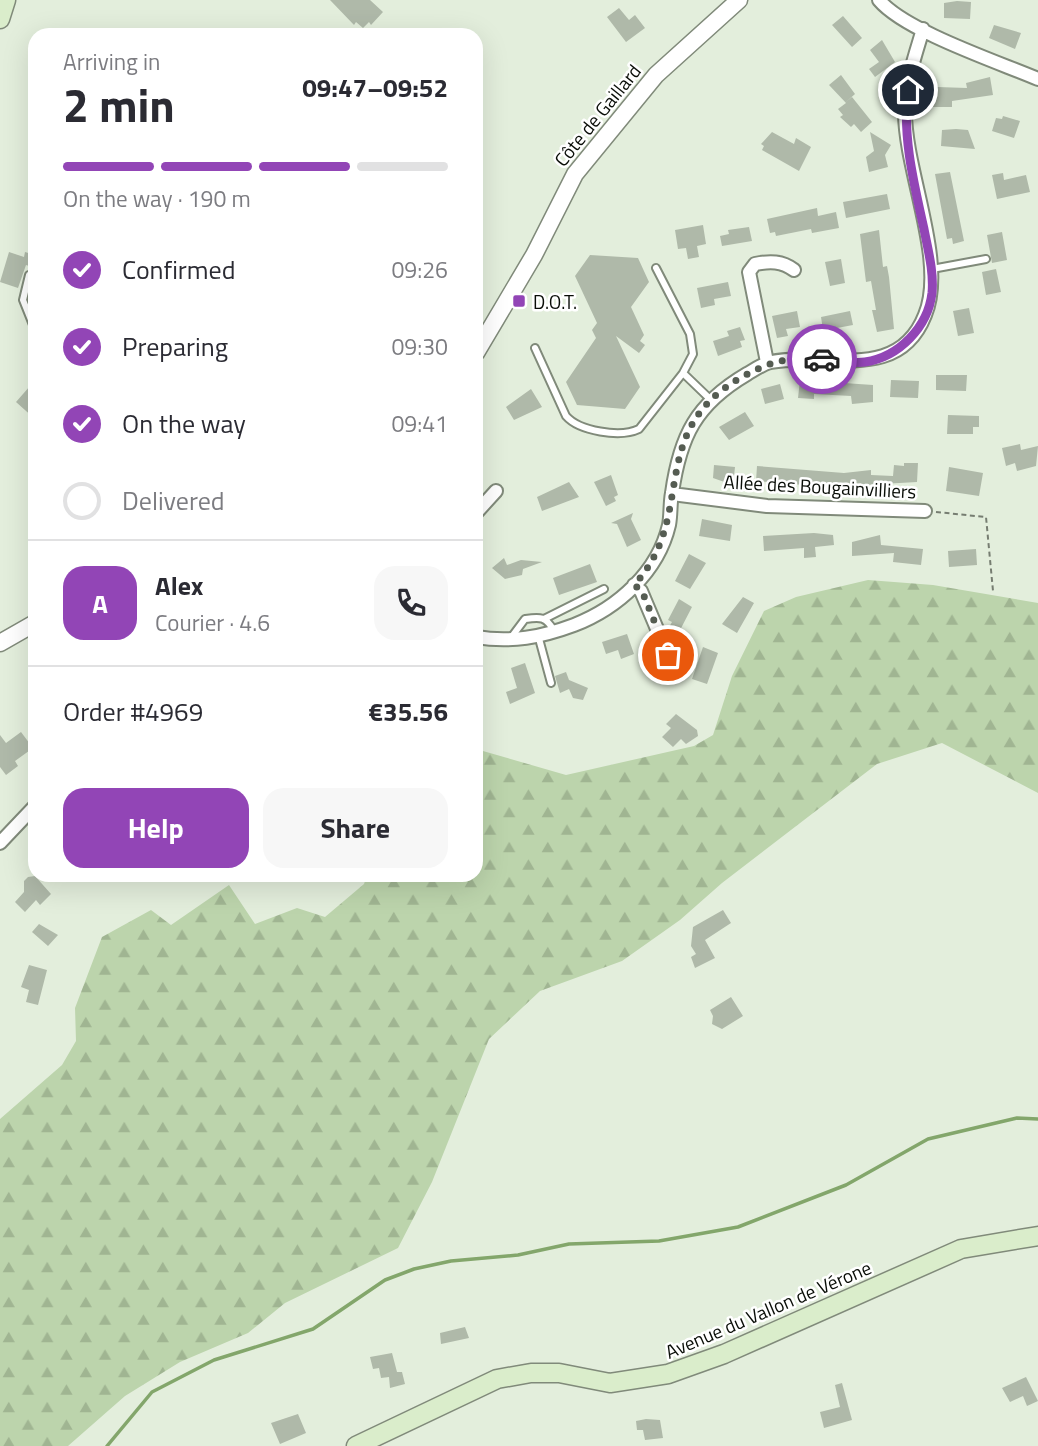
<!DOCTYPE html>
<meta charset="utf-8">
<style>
:root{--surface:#fff;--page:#f7f7f7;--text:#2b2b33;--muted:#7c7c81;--line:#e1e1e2;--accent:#9245b6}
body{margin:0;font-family:"Titillium Web",sans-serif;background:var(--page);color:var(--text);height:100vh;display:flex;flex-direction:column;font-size:26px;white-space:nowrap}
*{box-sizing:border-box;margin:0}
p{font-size:23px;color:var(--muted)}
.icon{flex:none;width:38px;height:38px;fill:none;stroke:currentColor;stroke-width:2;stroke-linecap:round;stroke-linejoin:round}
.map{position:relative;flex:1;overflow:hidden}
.side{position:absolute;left:28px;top:28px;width:455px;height:854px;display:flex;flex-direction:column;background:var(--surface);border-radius:21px;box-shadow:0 7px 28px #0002}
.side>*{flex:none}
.pin{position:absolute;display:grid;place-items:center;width:60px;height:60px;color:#fff;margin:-30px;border:4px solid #fff;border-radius:50%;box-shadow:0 2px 7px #0007}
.courier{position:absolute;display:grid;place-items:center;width:70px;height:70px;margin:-35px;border:5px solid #9245b6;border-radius:50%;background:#fff;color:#222;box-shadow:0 2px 9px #0007}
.summary em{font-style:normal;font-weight:700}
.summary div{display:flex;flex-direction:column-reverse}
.summary{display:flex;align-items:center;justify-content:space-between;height:119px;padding:0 35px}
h1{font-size:46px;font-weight:700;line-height:52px}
.bar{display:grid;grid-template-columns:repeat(4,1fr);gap:10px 7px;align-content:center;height:84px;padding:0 35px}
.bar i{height:9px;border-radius:5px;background:var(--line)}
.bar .on{background:var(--accent)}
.bar p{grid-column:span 4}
.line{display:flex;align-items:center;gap:18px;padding:0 35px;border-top:2px solid var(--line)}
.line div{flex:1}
.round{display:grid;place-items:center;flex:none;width:74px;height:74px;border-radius:21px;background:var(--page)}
ol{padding:0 35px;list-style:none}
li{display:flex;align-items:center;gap:21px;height:77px}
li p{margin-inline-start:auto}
li .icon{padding:7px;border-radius:50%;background:var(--accent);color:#fff;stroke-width:4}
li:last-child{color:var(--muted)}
li i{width:38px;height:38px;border:4px solid var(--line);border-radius:50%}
.cta{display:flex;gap:14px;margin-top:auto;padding:14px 35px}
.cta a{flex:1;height:80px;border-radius:21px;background:var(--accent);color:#fff;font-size:28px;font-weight:700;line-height:80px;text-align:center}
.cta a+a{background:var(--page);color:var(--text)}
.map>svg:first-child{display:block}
.forest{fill:url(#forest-firs)}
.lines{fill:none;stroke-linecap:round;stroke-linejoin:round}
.stream{stroke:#83a66b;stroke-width:3.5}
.building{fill:#afb9a9}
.service-casing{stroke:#808a7a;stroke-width:10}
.minor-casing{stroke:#808a7a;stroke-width:16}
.tertiary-casing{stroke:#808a7a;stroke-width:19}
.secondary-casing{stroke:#808a7a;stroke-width:21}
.path{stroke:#767d71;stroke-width:2;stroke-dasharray:5 3.5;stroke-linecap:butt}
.service{stroke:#fff;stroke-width:6}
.minor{stroke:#fff;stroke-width:12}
.tertiary{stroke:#fff;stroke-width:16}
.secondary{stroke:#daedcb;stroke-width:18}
.done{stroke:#555c52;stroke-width:7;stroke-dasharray:0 12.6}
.route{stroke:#9245b6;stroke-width:9}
.poi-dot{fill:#9245b6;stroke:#fff;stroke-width:2.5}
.labels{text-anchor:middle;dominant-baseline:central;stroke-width:5;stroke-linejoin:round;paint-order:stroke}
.street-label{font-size:19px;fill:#090d07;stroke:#fff}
.poi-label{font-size:19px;fill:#090d07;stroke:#fff;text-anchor:start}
</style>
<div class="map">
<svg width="1038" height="1446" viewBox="0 0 1038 1446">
<defs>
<pattern id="forest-firs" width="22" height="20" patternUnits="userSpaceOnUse" patternTransform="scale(1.75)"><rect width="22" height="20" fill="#bcd4ac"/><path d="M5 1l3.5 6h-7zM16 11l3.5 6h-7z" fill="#a0b592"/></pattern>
</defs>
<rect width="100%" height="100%" fill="#e3eedc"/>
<!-- forest -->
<path class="forest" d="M868 580 933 585 1038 603V793L942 743 877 764 722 883 680 920 622 961 540 991 489 1039 432 1182 398 1248 285 1303 248 1333 180 1362 125 1396 68 1446H0V1119L62 1065 76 1041 75 1008 102 937 151 910 171 925 229 885 255 924 297 908 325 917 364 884 367 875H476V749L566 775 694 746 713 735 732 676 764 611 796 597Z"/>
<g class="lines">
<!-- stream -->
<path class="stream" d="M107 1446 152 1392 214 1360 313 1329 385 1280 414 1269 451 1261 518 1255 569 1244 659 1241 738 1227 846 1185 928 1139 1017 1118 1038 1119"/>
</g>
<!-- building -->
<path class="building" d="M330 0H370L383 12 371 25 369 22 363 28 356 22 354 25Z
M957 1 971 2 970 19 944 18V3Z
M619 8 629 20 635 15 645 28 626 42 607 17Z
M843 16 862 38 852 47 832 25Z
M994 25 1021 33 1015 49 989 38Z
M882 40 895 62 875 77 869 69 879 62 870 50Z
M841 75 855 94 846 102 852 97 872 122 861 132 854 124 851 127 840 117 843 115 838 109 846 103 829 85Z
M990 77 993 95 952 101V107H926V92H937V87L967 88 966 83Z
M1003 116 1020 121 1014 138 992 131 996 118 1002 119Z
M956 129 968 130 975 149 941 146 942 130Z
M772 132 794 144 796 138 811 147 799 171 762 150 764 146 761 144Z
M870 132 891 145 885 155 888 167 869 172 866 157 874 151Z
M950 172 964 241 953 244 952 238 947 239 935 174Z
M1003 173 1004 180 1026 175 1030 192 997 199 992 175Z
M887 194 890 209 846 218 843 202Z
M817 208 818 216 836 212 839 228 812 233 811 229 776 236 775 232 770 233 767 219Z
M703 225 706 244 697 246 699 257 688 259 686 248 678 249 675 230Z
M749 227 752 241 722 246 720 236 729 234 728 230Z
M879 230 883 267 887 266 889 277 894 329 877 332 872 310H876L871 281 866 282 860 234Z
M1002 232 1007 260 992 263 987 235Z
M9 252 24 257 25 252 35 255V268L26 265 18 288 0 282Z
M590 255 638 258 649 282 631 307 644 335 640 341 645 345 639 353 616 336 640 387 625 409 577 405 566 382 596 338 592 330 597 323 575 276Z
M841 259 845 283 830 286 825 262Z
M996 269 1001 292 986 295 982 272Z
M728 282 731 296 714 299 715 305 701 308 697 288Z
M969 308 974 333 958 336 953 311Z
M797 311 800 327 786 329 788 336 777 338 772 316Z
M850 311 853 325 837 328 838 334 824 336 821 317Z
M740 327 745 340 740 341 742 347 718 356 713 341 729 336 727 331Z
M936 375H967L966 391 936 390Z
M800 380 873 385V402L852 404 851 396 814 394V399L798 398Z
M891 380 919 381 918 398 890 397Z
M780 384 784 399 765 404 761 389Z
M30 386 35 391V419L16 402Z
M531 389 542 407 514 420 506 407Z
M745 412 754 426 729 440 719 427Z
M948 415 979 416V427H973V434H947Z
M1020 444 1021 450 1038 446 1036 466 1017 471 1015 463 1006 466 1002 448Z
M904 463H918L917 482 829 487 756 481 757 466 844 473 871 470V475L893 476 894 465 904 466Z
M714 465 735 467 733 485 713 478Z
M949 467 983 473 979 496 946 491Z
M611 475 618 495 614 497 616 501 606 506 594 482Z
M569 482 579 497 542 511 537 497Z
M633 513 631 519 641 540 627 547 617 524 611 523Z
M702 519 732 525 730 541 699 536Z
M814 533 833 535 834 545 815 547 816 557 804 558V548L764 551 763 536Z
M880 535 881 545 923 549 921 565 893 562 894 553 852 556V542Z
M976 549 977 565 949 567 948 551Z
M689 554 706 563 690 589 675 581Z
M504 558 507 565 521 560 542 562 523 569 522 575 505 579 492 568Z
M590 564 597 582 559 595 553 578Z
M743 597 754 603 737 633 722 624Z
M679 599 692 607 678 634 668 629 672 622 668 620Z
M627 634 634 654 621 659 618 650 606 654 602 642Z
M703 647 718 653 707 684 692 679Z
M525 663 535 693 510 704 506 692 517 688 511 668Z
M566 672 569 680 588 688 583 700 573 698 569 689 560 693 555 676Z
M676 714 697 730 698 736 686 744 681 739 673 747 662 737 671 728 666 724Z
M21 732 33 748 15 761 18 766 6 775 0 767V735L6 743Z
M35 876 51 894 40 905 36 900 25 912 15 902 24 892V881L28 877Z
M723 910 731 923 705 940 715 958 695 968 691 957 696 954 691 946 693 927Z
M39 924 58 935 48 946 32 932Z
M29 965 47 970 38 1005 26 1002 29 990 21 987Z
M731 997 743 1016 722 1029 712 1024 713 1016 710 1010Z
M465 1327 469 1338 441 1344 440 1333Z
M392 1353 397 1372H402L405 1384 390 1388 389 1377 381 1378 379 1368 373 1369 370 1357Z
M1026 1377 1038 1401 1027 1406 1023 1396 1010 1402 1002 1388Z
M842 1383 852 1420 824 1428 820 1412 840 1407 835 1385Z
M298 1414 306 1433 280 1444 271 1423Z
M646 1419 660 1420 663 1438 645 1440 643 1430H637L636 1421Z"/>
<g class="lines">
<defs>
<path id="service" d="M656 268 690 334 693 354 683 373
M932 269 986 259
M29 275 23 300 35 330
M535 348 566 416C579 431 620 438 639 429L683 373 710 399
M544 619 604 589
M538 635 551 683
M510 639 525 619C540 617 546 616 554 631"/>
<path id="minor" d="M879 0C905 31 998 62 1038 79
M767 362 749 272 755 264C770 261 782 261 794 270
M672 494 767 506 925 511
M476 513 496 491
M634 585 641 591 668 655
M476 637C511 643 542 637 574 625 618 608 658 572 669 525 671 515 670 503 672 493 680 436 696 404 747 374 754 370 762 364 771 362 825 351 898 384 925 315 947 262 905 172 905 112 905 84 915 56 923 29
M0 843 35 806"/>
<path id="tertiary" d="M476 353 534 255 575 174 656 75 739 0
M0 643 35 623"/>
<path id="secondary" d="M0 19 6 0
M356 1446 497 1379 531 1373H559L610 1383 668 1374 724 1354 961 1249 1038 1236"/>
</defs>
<!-- service casing -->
<use href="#service" class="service-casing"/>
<!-- minor casing -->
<use href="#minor" class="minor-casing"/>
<!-- tertiary casing -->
<use href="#tertiary" class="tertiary-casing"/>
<!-- secondary casing -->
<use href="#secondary" class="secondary-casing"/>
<!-- path -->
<path class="path" d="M936 512 986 517 993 591"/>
<!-- service -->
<use href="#service" class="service"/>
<!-- minor -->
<use href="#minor" class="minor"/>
<!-- tertiary -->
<use href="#tertiary" class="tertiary"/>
<!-- secondary -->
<use href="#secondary" class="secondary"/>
</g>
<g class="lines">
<!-- done -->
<path class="done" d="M668 655 642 591 634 585C698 516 645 433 740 378 768 362 790 356 822 359"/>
<!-- route -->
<path class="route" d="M822 359C836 360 852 364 865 362 899 357 928 327 932 293 934 272 928 250 924 229 914 184 902 136 908 90"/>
</g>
<!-- markers -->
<rect class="poi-dot" x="512" y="294" width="14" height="14" rx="3.5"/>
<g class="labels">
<!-- street labels -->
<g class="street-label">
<text transform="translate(597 115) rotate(-51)">Côte de Gaillard</text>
<text transform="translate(820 486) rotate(3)">Allée des Bougainvilliers</text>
<text transform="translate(768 1309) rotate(-23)">Avenue du Vallon de Vérone</text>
</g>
<!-- poi labels -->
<g class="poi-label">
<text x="533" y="301">D.O.T.</text>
</g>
</g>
</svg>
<div class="pin" style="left:668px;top:655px;background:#ea580c"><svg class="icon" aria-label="bag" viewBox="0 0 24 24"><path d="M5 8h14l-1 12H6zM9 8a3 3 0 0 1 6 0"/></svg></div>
<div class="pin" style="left:908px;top:90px;background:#1f2937"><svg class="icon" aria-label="home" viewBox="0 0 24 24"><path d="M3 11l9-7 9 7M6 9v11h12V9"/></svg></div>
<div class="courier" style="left:822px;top:359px"><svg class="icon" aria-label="car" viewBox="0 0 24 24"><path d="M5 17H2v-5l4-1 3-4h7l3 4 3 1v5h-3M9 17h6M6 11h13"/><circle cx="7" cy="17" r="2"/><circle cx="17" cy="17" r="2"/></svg></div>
<section class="side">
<div class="summary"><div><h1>2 min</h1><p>Arriving in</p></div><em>09:47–09:52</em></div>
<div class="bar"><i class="on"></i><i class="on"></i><i class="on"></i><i></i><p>On the way · 190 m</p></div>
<ol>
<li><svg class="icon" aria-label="check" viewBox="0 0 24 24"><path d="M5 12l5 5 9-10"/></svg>Confirmed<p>09:26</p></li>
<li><svg class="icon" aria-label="check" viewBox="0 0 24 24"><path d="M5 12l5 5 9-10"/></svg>Preparing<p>09:30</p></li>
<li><svg class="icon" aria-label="check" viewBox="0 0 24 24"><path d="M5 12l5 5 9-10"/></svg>On the way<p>09:41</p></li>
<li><i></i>Delivered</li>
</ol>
<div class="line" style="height:126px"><b class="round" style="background:var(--accent);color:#fff">A</b><div><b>Alex</b><p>Courier · 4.6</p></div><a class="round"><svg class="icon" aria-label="phone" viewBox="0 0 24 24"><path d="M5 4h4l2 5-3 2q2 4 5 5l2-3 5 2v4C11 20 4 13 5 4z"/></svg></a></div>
<div class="line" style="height:91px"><div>Order #4969</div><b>€35.56</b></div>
<div class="cta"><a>Help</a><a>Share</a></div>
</section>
</div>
